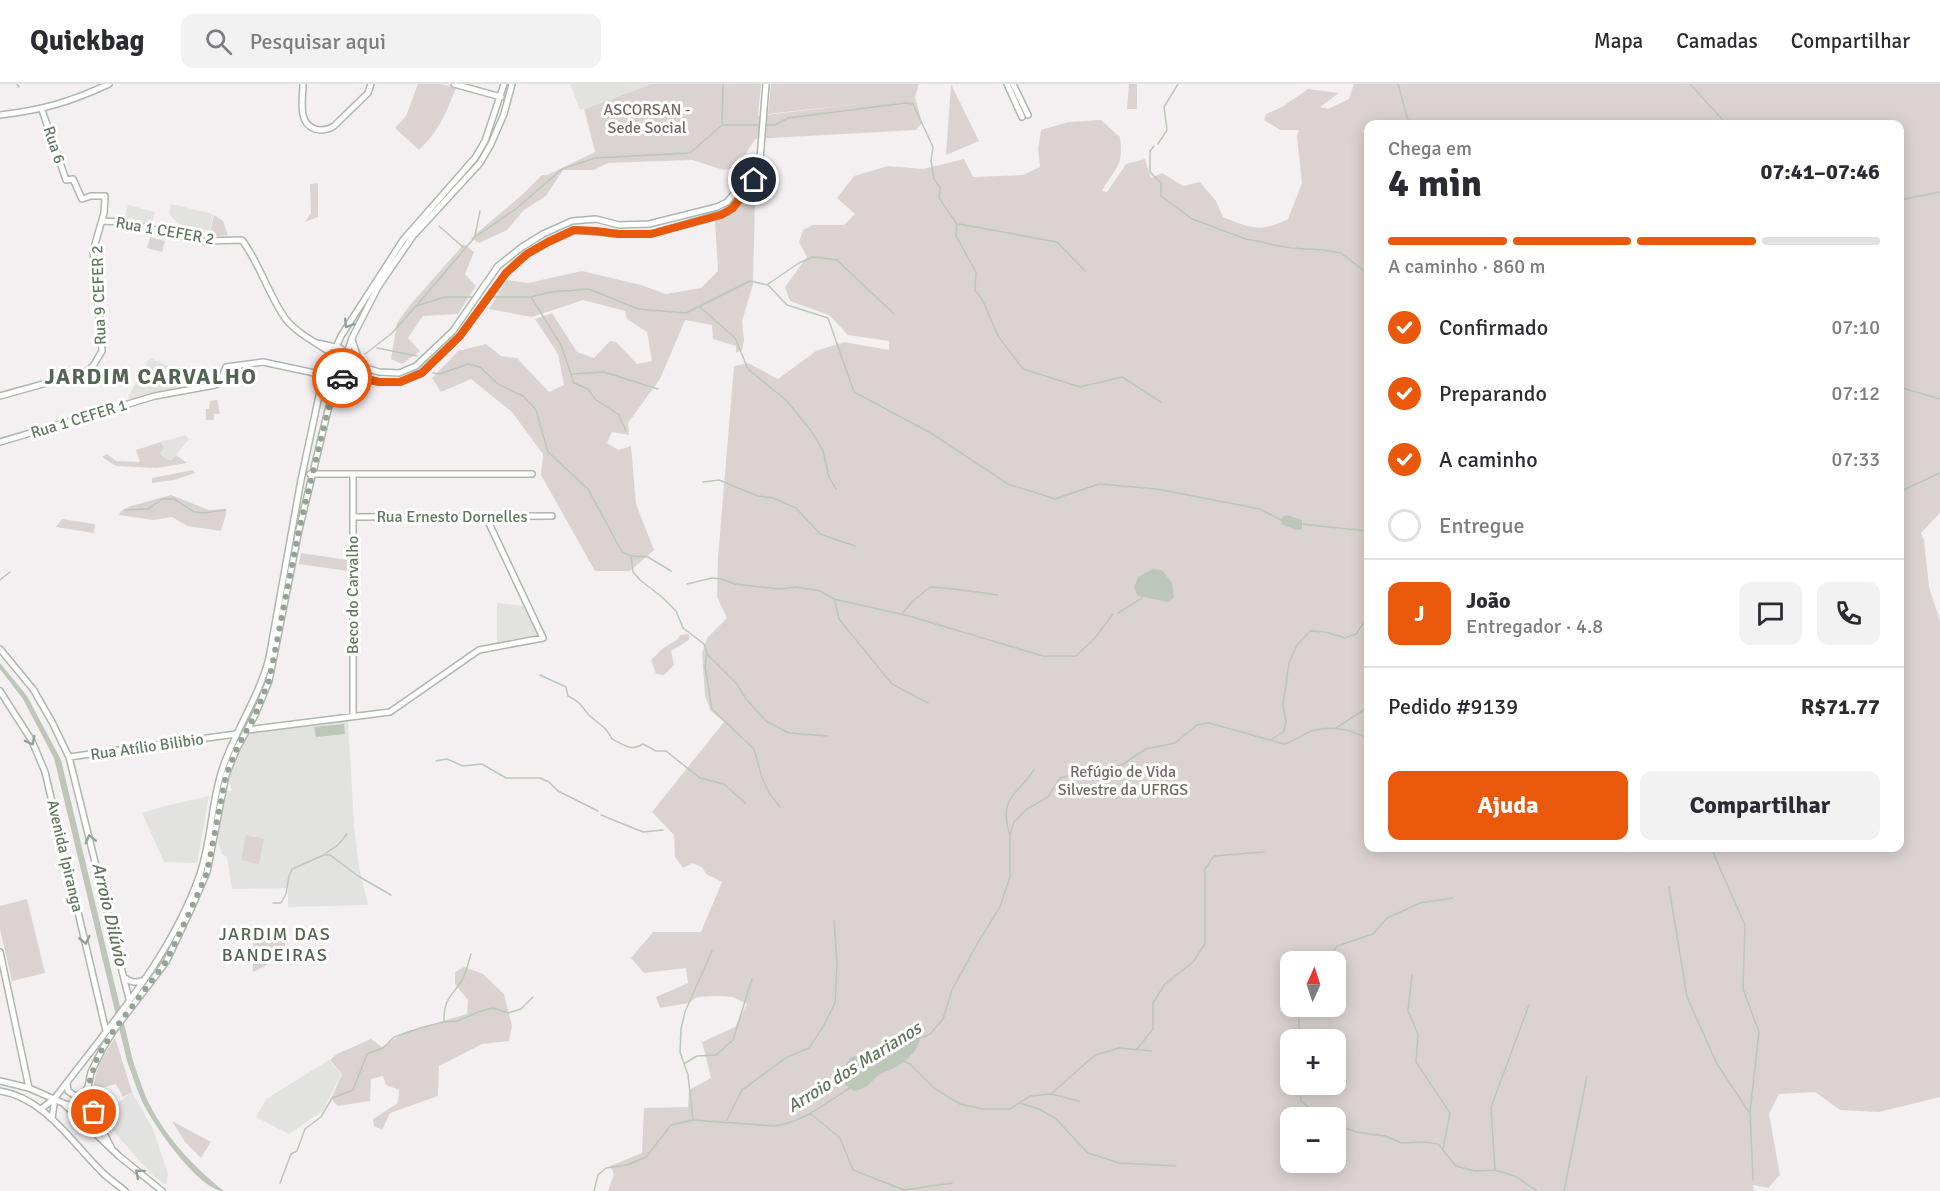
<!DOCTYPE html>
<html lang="pt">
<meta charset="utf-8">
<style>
:root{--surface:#fff;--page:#f2f2f3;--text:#2b2b33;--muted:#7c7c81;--line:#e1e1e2;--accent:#ea580c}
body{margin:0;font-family:Signika,sans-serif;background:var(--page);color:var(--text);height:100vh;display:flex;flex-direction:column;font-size:22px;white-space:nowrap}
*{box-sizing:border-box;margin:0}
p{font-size:20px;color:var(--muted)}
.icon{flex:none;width:33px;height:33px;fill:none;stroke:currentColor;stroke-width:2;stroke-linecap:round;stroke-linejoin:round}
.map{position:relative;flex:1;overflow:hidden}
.panel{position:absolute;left:1364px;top:36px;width:540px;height:732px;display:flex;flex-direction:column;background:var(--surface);border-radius:12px;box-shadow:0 3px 15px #0003}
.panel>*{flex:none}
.needle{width:39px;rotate:3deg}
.tools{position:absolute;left:1280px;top:867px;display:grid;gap:12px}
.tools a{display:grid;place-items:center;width:66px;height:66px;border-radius:12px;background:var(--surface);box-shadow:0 3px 15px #0003;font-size:30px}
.pin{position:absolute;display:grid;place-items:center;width:51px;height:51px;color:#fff;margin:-26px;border:3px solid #fff;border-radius:50%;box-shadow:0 2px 6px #0007}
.courier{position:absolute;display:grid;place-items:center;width:60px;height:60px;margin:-30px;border:4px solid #ea580c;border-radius:50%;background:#fff;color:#222;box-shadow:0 2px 8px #0007}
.overview em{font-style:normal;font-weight:800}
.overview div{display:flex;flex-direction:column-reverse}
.overview{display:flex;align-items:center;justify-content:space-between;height:102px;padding:0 24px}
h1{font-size:39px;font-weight:800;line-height:45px}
.bar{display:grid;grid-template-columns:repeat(4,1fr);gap:9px 6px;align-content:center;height:72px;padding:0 24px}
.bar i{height:8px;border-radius:4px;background:var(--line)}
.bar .on{background:var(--accent)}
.bar p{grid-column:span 4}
.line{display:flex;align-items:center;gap:15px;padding:0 24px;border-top:2px solid var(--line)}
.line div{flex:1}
.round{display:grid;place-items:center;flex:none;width:63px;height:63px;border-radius:12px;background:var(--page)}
ol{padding:0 24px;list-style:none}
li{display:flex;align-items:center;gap:18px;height:66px}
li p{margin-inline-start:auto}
li .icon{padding:6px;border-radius:50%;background:var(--accent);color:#fff;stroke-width:4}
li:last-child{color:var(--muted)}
li i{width:33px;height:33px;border:3px solid var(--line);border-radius:50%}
.action{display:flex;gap:12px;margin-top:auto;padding:12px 24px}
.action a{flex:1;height:69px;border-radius:12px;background:var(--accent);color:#fff;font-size:24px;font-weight:800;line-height:69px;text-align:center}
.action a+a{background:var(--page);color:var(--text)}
header{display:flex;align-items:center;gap:36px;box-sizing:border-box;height:84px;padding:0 30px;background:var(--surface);border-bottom:2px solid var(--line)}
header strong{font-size:28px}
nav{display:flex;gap:33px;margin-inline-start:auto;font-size:21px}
.search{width:420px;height:54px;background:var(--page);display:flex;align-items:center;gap:15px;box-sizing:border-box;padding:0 21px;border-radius:12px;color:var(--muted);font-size:22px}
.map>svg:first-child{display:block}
.built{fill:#e2e2e0}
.green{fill:#dbd3d2;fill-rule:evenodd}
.water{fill:#bcc7b9}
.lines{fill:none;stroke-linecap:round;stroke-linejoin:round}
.stream{stroke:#bcc7b9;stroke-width:1.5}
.secondary-casing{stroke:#aeb7ad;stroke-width:8}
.primary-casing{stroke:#adb5ac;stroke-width:8}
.secondary{stroke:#fff;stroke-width:5}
.primary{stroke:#fff;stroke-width:5}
.oneway{stroke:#91a290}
.done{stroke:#95a394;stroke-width:6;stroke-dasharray:0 10.8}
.route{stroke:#ea580c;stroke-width:8}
.labels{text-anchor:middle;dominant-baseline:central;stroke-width:6;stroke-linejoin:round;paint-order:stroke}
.park-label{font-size:16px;fill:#776963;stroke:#fff}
.street-label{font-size:16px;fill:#627a61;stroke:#fff}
.water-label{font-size:18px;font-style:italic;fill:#62765b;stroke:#fff}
.neighbourhood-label{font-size:18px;letter-spacing:1.5px;fill:#536552;stroke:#fff}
.district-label{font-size:22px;font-weight:bold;letter-spacing:1.5px;fill:#536552;stroke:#fff}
</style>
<header>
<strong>Quickbag</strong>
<div class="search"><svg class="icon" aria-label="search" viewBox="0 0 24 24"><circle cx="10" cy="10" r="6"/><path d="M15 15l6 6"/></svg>Pesquisar aqui</div>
<nav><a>Mapa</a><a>Camadas</a><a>Compartilhar</a></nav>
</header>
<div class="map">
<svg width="1940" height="1107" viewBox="0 0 1940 1107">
<rect width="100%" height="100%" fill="#f4f0f2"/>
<!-- built -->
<path class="built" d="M570 0H652L580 26Z
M171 120 209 129 213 131 210 147 178 140 169 130Z
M128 121 155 128 151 142 124 135Z
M150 274 179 287 182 304 131 316 128 313Z
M204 287 206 297 192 300 190 290Z
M185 351 189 355 172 376 166 375 159 370 164 364 161 358Z
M497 519 525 522 539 551 497 558Z
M348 636 354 741 359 784 368 821 288 823V804L232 805 227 773 222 770 217 756 227 707H232L229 698 230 691 244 655 251 649Z
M209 712 197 779 164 778 142 729 165 722Z
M329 976 341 990 323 1027 289 1050 256 1033 266 1015Z
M132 1008 153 1045 168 1090 166 1101 151 1090 102 1034V1031Z"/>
<!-- green -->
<path class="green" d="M418 0H441L456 4C446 29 439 47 419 66L395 44 406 32Z
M652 0H761L758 32 866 19 768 30 771 0H919L915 13 922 39 916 46 755 55 737 84 724 86 692 76 608 79 594 86H563L546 112 524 126 507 146 479 159 471 154 523 110 542 91H547L595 68 584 25Z
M951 0 979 57 946 71Z
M1129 0H1137V25H1127Z
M1354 0H1940V429L1921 449 1924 456 1929 503 1940 537V1013L1879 1028 1840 1026 1815 1008 1779 1010 1769 1030 1780 1091 1768 1104 1753 1101 1754 1107H608L614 1090 610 1082 642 1069 644 1024 688 1023 689 1006 711 994 702 958 735 943 747 920 733 913 718 912 697 913 689 919 660 924 656 913 688 899 686 884 644 889 631 874 653 848H701L722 798 706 790 702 783 692 779 683 784 675 773 674 751 652 728 724 638 710 626 705 611 702 570 707 554 727 534 717 513 718 473 734 282 748 279 778 295 816 267 844 258 889 266V257L848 251 829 231 790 217 785 203 807 173 799 158 803 146 813 141H844L855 130 837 114 854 92 888 82 923 85 964 75 973 93 1023 91 1040 83 1038 65 1041 46 1069 38 1101 36 1120 53C1124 84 1115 83 1102 107L1107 108 1126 80 1145 75 1151 94 1162 89 1183 102 1200 98 1216 117 1223 133C1250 144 1260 149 1288 135L1302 99 1297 53 1299 46H1280L1264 36 1266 30 1282 23 1308 5 1339 9 1320 23 1328 25 1349 15ZM1368 40H1899V764H1368ZM1290 878H1335V922H1290ZM1290 956H1335V1000H1290ZM1290 1034H1335V1078H1290Z
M318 99V133L305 138 311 129 310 100Z
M747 113H752L755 117 753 200 742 237 744 256 742 266 736 269V262L713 255 712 241 685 236 660 295 628 339 629 351 612 348 607 359 619 366 631 362 636 420 654 466 630 487H595L541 391 543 370 512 328 471 295 441 308 432 294 458 267 486 260 501 272 517 274 549 308 564 301 558 270 535 235 552 229 577 268 594 274 610 257 616 258 637 280 652 277 647 248 627 235 625 227 583 216 532 233 489 225 507 196 528 199 582 187 641 201 666 210 701 204 718 187 715 137 734 129Z
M214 131 223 137 228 151 209 153Z
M150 153 165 157 162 168 147 164Z
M464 160 474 168 465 190 476 202 458 230 423 232 408 254 420 267 402 280 391 275 397 239 410 221Z
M217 316 220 330H214V336H206V325H209L210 317Z
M161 358 164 364 160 370 166 375 172 376 176 371 187 379 157 384 116 382 102 373 107 370 116 377 140 378 136 366Z
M193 386 195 389 174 396 152 399V394Z
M171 411 209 426 226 425V430L221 447 187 442 172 433 153 436 119 431 121 427 131 422Z
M62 435 95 440 94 449 56 443Z
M301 469 348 476V487L299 480Z
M689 550V556L671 567 674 581 664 591 656 590 651 576 662 565 678 555 680 551Z
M246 751 264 755 259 780 241 776Z
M27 815 45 889 12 897 0 845V822Z
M287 849C286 873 273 878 253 888V850Z
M464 883 483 890 504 910 512 942 509 957 482 960 439 982 438 1012 390 1029 382 1046 374 1042 373 1035 398 1019 399 1006 386 1001 383 992 371 995 370 1017 338 1022 331 1015 342 990 330 976 337 970 371 955 382 963 405 948 467 930 468 916 455 900V888Z
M115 954 132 1008 123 1013 116 1000 93 1006C95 985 103 972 115 954Z
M172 1037 211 1058 201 1074 185 1058Z"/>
<!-- water -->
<path class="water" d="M1287 431 1302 436V445L1296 446 1281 440 1282 433Z
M1153 485 1162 486 1172 499 1174 514 1168 518 1138 512 1134 504 1138 493Z
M0 579 27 612 61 676 133 977C137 989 141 1001 146 1013 162 1049 193 1083 224 1107 199 1107 152 1039 142 1017 136 1004 132 990 127 977L54 674 23 615 0 585Z
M344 640 345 650 316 653 314 643Z
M920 947C923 961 910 974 899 981 893 986 884 987 878 992 867 1001 870 1002 855 1007L846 1002 843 986 851 973 872 969 896 955Z"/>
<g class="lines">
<!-- stream -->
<path class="stream" d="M17 0 19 3
M1398 0 1409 40
M1690 0 1721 34 1724 40
M722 41 723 0
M766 41H775L788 34 906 19 913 20 933 63 931 77 934 95 940 103 939 114 957 140 956 152 976 188 975 206 982 215 998 252 1023 285 1080 303 1122 293 1161 318
M1158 60 1167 46 1164 23 1178 0
M1154 62 1150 67V88L1161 99V112L1192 135 1246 155 1290 164 1324 166 1341 169 1368 190
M1899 116 1940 108
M959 140 1057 158 1085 187
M439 142 463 163
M475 152 480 127
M768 200 799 179 813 173 837 176 894 230
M491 213H531L551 208 589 205 638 225 686 229 750 197 768 201 787 221 828 234 854 308 931 349 1008 400 1055 415 1099 400 1157 405 1260 425 1281 436
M531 213 561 261 574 299 588 305 595 315 619 331 626 347
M417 221 475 153 516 125 562 85 595 74 690 69 722 41H761
M700 223 735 254 748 285 787 317 812 348 823 367 829 393 836 405
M377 264 417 272
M365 270 391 250 416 222 445 213H474
M433 289 440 290 468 280 480 283 498 300 523 312 536 326 548 368 588 405 622 468 631 472 633 488 640 496 662 513 676 527 683 544 704 560 707 569 705 583 712 625 754 665 762 694 769 709 780 723
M572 290 604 288 658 305
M1899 303 1940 315
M703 398 719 396 758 412 773 414 796 424 820 450 855 462
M1899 408 1940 389
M124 426 148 425 162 415H174L194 428 203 429 225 426
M1300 440 1368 447
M631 472 648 473 671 487
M0 496 10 488
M687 500 712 494 721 495 735 500 780 505 797 503 820 507 834 515 909 532 1043 572H1076L1095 554 1113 530
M835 517 839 535 892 600 928 619
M1118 529 1142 514
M902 530 913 517 930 503 955 505 998 511
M707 570 736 599 746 615 766 637 789 649 828 652
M540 591 566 603 568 612C583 620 579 620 589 631 598 640 607 643 612 655 625 661 630 668 643 660L656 667H666L700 694 724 700 745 719
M1336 644 1368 623
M1271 656 1284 647 1286 637 1283 621 1289 579 1297 561 1310 547 1326 548 1345 554 1356 550 1364 538 1368 521
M436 677 447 675 463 682 482 680 506 694H540L549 698 558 707 598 727
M601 731 643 748 663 746
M1010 752C998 712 1016 713 1034 686
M1711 764 1745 841 1743 905 1759 948 1750 1028 1753 1096
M326 769 338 761 347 750
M1669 803 1687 913 1717 980 1749 1028
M273 819H281L286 810 289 792 292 785 324 771H330L358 792 391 811
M1326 878 1337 862 1373 850 1387 834 1420 819 1453 814
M1412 891 1408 927 1418 950 1416 978 1450 1029 1443 1065
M1298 922 1300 956
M444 937C444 915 450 914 461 898 466 890 468 879 471 870
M921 954 930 950 943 935 952 906 977 860 1000 823 1010 793V752L1014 738 1027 725 1048 713 1060 694 1076 690 1105 686 1123 680 1146 665 1175 659 1197 641 1209 639 1284 660C1296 657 1304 648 1316 646 1334 641 1352 647 1368 654
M1137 965 1153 945V919L1165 900 1193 878 1205 860V785L1214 772 1264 768
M903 977 910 980 934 1004 960 1020 983 1025H1010L1030 1012 1051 1010 1095 971 1119 964 1151 967
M685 979 697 972 716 971 733 956 752 895
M1299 1000 1301 1017 1321 1034
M1051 1010 1079 1017
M1019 1019 1039 1025 1055 1034 1088 1069 1119 1079 1176 1082
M810 1029 840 1054 853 1086 904 1106 952 1099
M693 1035 688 991 680 968 681 945 685 928 712 867
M727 1036 742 1006 787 973 809 964 823 943 835 919 837 881 834 836
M1335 1040 1356 1048 1385 1052 1402 1059 1424 1058 1438 1060 1456 1082 1475 1087 1495 1086 1515 1092 1537 1107
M1495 1086 1491 1023 1529 921
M280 1099 291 1070 297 1067 305 1045 321 1033 332 1014 353 1006 367 970 383 964 394 953 420 944 444 938 457 937 481 927 493 924 508 929 521 925 533 913
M594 1107 598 1091 606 1084 627 1081 646 1073 671 1041 693 1036 775 1042C803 1038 828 1018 851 1003
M1564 1107 1587 992"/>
<defs>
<path id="secondary" d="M303 0C303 15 297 39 315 45 322 47 328 46 334 42L368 9 371 0
M454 0 501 13
M1007 0 1022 33
M1013 0 1028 31
M0 31C43 26 70 18 109 0
M102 137 121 138 203 157 242 156C260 180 268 210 285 234 296 249 317 259 333 270
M352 256 360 279
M317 259 340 264 363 283 379 288 399 289 416 282 453 247 498 182 522 163 543 150 572 137 596 135 619 141 649 140 717 123 727 118 759 80
M339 296 347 292H354L379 298H400L421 289 460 252 506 189 516 179 527 170 548 158 574 146 619 150H651L728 128 747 107 759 88 766 0
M0 312 86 288 93 282 102 267 93 167 104 129 105 112H91L82 115 73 95 66 96 42 26
M0 358 155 312 215 301 220 298 226 283 263 278 324 291
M310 390H532
M353 390V632
M353 433 552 432
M0 565 33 605 52 638 69 673 130 919
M0 607 32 657 45 688 106 947
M247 646 390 628 479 566 543 554 486 433
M69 673 236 650
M0 868 29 1004
M125 894C132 899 136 899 144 896
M67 999 68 1007 75 1012 83 1010 88 1003
M55 1014C109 942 170 876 200 790 212 755 211 717 223 683 236 645 259 613 269 574L301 396 320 307 333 270 341 252 403 156 475 74 485 57 504 0
M66 1020 95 1032
M112 1065 95 1032 90 1016 88 1003 91 988 103 964 114 946 166 878 191 825 207 788 226 691 237 664 255 631 269 597 299 446 328 326 352 254 378 203 413 152 480 79 491 60 504 30 512 0"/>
<path id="primary" d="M0 997 29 1004 63 1019 119 1072 162 1107
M0 1007C44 1014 71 1057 100 1086 107 1094 117 1100 125 1107
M41 1025 55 1014
M52 1034 55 1014"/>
</defs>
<!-- secondary casing -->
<use href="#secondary" class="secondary-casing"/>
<!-- primary casing -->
<use href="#primary" class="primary-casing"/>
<!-- secondary -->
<use href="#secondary" class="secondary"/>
<!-- primary -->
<use href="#primary" class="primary"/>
</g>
<!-- one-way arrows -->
<defs><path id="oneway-chevron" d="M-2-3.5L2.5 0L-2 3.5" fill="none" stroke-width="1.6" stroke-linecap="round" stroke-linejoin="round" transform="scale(1.5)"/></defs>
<g class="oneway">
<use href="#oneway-chevron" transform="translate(348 240) rotate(122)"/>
<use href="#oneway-chevron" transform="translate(31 657) rotate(62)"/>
<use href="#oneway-chevron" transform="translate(90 755) rotate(-104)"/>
<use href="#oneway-chevron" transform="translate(85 856) rotate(77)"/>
<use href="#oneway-chevron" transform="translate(139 1089) rotate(-140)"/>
</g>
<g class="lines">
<!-- done -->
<path class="done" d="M94 1028 88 1003 97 974 114 946 166 878 191 825 207 789 226 691 237 664 255 631 269 597 299 446 328 326 339 296 342 294"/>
<!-- route -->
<path class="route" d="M342 294 347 292H354L379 298H400L422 289 460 252 506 189 527 170 548 158 574 146 596 147 619 150H651L721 131 733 124 754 96"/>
</g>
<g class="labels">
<!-- park labels -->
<g class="park-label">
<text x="647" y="26">ASCORSAN -<tspan x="647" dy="18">Sede Social</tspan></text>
<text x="1123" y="688">Refúgio de Vida<tspan x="1123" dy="18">Silvestre da UFRGS</tspan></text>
</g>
<!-- street labels -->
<g class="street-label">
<text transform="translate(54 61) rotate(72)">Rua 6</text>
<text transform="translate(165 147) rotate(10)">Rua 1 CEFER 2</text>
<text transform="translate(99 211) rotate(-92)">Rua 9 CEFER 2</text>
<text transform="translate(79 335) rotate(-17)">Rua 1 CEFER 1</text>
<text x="452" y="433">Rua Ernesto Dornelles</text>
<text transform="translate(353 511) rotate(-90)">Beco do Carvalho</text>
<text transform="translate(147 663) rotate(-8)">Rua Atílio Bilibio</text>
<text transform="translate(65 772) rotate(77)">Avenida Ipiranga</text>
</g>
<!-- water labels -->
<g class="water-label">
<text transform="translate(110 830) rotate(77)">Arroio Dilúvio</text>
<text transform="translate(854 983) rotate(-32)">Arroio dos Marianos</text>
</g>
<!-- neighbourhood labels -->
<g class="neighbourhood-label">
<text x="275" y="850">JARDIM DAS<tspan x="275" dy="21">BANDEIRAS</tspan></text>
</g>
<!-- district labels -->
<g class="district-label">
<text x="151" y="292">JARDIM CARVALHO</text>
</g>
</g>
</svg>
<div class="tools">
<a><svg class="needle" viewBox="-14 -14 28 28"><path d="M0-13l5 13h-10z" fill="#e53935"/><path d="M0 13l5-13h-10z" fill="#7c7c81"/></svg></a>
<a>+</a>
<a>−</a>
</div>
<div class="pin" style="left:94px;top:1028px;background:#ea580c"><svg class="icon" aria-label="bag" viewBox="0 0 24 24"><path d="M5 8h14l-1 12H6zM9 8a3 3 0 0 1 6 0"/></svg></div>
<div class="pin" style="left:754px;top:96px;background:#1f2937"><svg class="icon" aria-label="home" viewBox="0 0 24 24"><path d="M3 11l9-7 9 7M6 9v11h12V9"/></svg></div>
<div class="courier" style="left:342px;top:294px"><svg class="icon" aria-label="car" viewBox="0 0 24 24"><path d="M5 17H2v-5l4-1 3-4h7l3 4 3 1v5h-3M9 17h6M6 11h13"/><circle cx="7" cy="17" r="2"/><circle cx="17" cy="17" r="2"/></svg></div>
<section class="panel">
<div class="overview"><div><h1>4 min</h1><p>Chega em</p></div><em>07:41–07:46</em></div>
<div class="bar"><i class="on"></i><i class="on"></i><i class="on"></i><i></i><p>A caminho · 860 m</p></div>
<ol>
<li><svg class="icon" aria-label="check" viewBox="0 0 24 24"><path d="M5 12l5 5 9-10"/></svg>Confirmado<p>07:10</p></li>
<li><svg class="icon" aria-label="check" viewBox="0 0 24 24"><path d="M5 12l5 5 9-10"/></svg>Preparando<p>07:12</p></li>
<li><svg class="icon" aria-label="check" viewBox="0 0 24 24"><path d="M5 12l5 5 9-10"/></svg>A caminho<p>07:33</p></li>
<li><i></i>Entregue</li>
</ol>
<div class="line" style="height:108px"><b class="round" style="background:var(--accent);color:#fff">J</b><div><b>João</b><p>Entregador · 4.8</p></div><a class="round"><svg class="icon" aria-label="chat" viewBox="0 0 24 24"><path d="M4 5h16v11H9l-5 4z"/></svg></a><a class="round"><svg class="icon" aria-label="phone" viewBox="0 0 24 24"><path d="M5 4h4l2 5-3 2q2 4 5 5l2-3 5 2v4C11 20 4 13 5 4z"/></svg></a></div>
<div class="line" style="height:78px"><div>Pedido #9139</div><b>R$71.77</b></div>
<div class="action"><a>Ajuda</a><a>Compartilhar</a></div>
</section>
</div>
